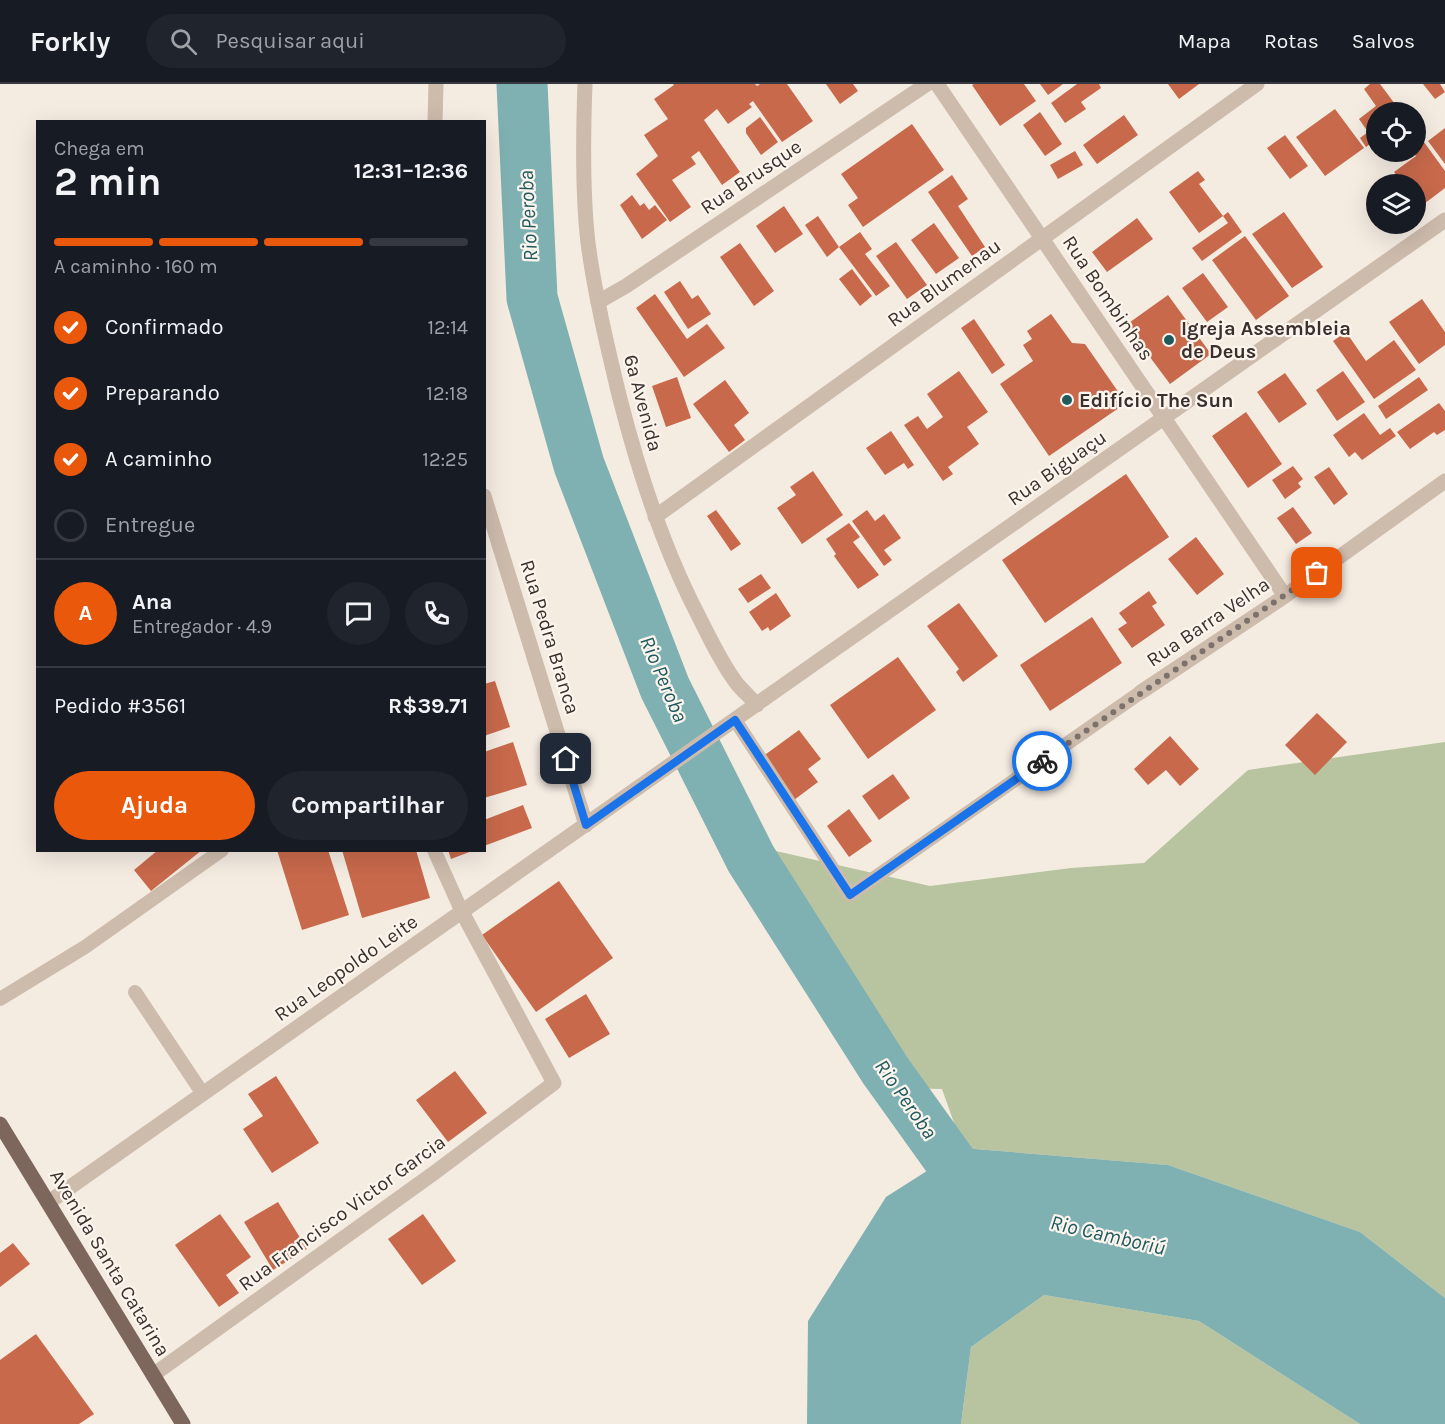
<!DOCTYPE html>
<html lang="pt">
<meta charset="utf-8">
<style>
:root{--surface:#171b24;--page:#20242c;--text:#f1f3f6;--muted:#9ea1a6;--line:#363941;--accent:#ea580c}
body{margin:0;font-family:Karla,sans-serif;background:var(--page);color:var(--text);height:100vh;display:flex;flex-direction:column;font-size:22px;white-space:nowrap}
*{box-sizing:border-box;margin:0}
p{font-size:20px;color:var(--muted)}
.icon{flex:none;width:33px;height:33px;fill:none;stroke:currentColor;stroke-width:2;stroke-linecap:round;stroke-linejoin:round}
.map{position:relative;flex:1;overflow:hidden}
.panel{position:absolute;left:36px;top:36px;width:450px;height:732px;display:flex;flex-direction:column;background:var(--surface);border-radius:0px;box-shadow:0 6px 24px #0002}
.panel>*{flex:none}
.buttons{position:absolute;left:1366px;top:18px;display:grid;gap:12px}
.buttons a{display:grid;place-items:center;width:60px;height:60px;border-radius:50%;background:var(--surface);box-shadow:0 6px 24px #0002;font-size:30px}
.pin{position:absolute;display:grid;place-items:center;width:51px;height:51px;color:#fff;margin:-26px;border-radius:12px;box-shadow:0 3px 9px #0006}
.courier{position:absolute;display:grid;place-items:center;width:60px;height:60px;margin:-30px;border:4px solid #1a73e8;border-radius:50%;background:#fff;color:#222;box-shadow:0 2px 8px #0007}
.summary em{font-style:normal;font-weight:700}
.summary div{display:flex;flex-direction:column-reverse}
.summary{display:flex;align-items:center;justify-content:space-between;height:102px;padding:0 18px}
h1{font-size:39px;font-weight:700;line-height:45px}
.bar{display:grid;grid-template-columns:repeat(4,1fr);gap:9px 6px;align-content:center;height:72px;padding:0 18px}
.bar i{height:8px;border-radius:4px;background:var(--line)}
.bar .active{background:var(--accent)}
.bar p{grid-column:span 4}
.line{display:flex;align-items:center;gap:15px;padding:0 18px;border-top:2px solid var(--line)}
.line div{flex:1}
.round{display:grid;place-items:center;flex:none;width:63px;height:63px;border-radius:32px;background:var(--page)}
ol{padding:0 18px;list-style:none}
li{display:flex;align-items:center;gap:18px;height:66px}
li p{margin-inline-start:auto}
li .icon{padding:6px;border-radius:50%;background:var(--accent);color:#fff;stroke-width:4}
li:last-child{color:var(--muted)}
li i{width:33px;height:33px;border:3px solid var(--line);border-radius:50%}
.primary-button{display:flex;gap:12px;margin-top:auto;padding:12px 18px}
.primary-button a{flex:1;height:69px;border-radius:36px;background:var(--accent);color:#fff;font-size:24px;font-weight:700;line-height:69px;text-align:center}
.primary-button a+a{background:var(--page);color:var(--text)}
header{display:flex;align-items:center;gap:36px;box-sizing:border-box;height:84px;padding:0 30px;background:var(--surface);border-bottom:2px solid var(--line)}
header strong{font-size:28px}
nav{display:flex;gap:33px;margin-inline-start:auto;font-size:21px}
.search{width:420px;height:54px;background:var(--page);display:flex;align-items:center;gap:15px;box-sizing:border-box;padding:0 21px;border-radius:33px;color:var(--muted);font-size:22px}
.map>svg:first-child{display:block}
.green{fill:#b8c4a0}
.water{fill:#7fb0b2}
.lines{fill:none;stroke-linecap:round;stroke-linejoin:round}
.river{stroke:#7fb0b2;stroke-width:51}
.building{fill:#c8694b}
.service{stroke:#cdbbac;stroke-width:14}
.minor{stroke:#cdbbac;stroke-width:15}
.tertiary{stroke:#cdbbac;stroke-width:15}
.primary{stroke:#7d675c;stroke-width:15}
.done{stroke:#7c716b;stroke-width:6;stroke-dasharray:0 10.8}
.route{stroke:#1a73e8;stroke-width:8}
.poi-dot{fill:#1f5a5e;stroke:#fbf5ee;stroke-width:2}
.labels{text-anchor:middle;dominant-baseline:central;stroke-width:4.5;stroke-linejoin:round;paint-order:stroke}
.street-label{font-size:20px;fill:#3b302b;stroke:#fbf5ee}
.poi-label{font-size:20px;font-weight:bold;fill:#3b302b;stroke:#fbf5ee;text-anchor:start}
.water-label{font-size:21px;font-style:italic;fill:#1f5a5e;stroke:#fbf5ee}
</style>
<header>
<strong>Forkly</strong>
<div class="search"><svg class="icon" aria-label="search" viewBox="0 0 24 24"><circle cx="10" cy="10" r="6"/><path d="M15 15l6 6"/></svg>Pesquisar aqui</div>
<nav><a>Mapa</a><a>Rotas</a><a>Salvos</a></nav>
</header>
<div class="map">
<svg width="1445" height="1340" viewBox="0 0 1445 1340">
<rect width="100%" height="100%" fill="#f4ebe1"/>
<!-- green -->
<path class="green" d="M1445 658V1214L1360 1148 1168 1081 963 1064 942 1005 902 1004 767 765 930 802 1071 784 1144 779 1248 686Z
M1044 1211 1199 1237 1360 1340H961L971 1263Z"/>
<!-- water -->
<path class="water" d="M963 1064 1168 1081 1360 1148 1445 1214V1340H1360L1199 1237 1044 1211 971 1263 961 1340H807L808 1237 886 1113Z"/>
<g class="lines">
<!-- river -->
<path class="river" d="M522 0 532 214 579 381 665 604 751 775 885 986 983 1123"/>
</g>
<!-- building -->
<path class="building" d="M673 0H755L757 2 760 0H787L813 37 782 58 753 17 749 20 752 23 728 40 717 25 704 36 740 88 722 101 699 67 691 73 696 80 672 96 691 123 670 138 636 90 658 72 644 51 668 35 654 15 674 1Z
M826 0H853L858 7 840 20Z
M974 0H1024L1036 17 1000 42 972 1Z
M1040 0H1063L1048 11Z
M1077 0H1099L1101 4 1081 18 1086 25 1065 39 1051 19Z
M1168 0H1199L1179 15Z
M1370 0H1380L1401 28H1377V55L1366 63 1360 54 1368 48 1359 35 1376 22 1364 5Z
M1423 0H1440L1445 8 1435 15Z
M1335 25 1364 64 1325 92 1296 53Z
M1040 28 1062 60 1045 72 1023 41Z
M1124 31 1138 51 1097 80 1083 61Z
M760 33 778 58 761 71 746 49V44Z
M912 40 944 86 863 143 848 121 858 114 841 90Z
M1445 44V80L1428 57Z
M1285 51 1308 82 1290 95 1267 64Z
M1421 54 1445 87V104L1420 123 1416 118V100H1403L1394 88 1416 72 1412 68H1416V58Z
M1075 67 1083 81 1058 95 1050 81Z
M1198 87 1205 96 1199 100 1223 132 1199 149 1169 108Z
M952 91 968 115 958 122 985 163 972 172 928 108Z
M632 111 640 122 644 119 649 126 655 121 667 136 642 155 620 121Z
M784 122 803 150 775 169 756 142Z
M1228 128 1242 148 1202 177 1192 164 1228 139 1223 132Z
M1284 128 1323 183 1292 204 1252 150Z
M818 132 839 163 860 148 872 165 865 170 890 202 876 212 839 163 827 173 805 141Z
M1137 134 1153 155 1107 188 1092 168Z
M934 139 959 174 936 190 911 156Z
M1245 152 1289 212 1256 236 1212 176Z
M896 158 927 201 907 215 876 172Z
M740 159 774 207 754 222 720 173Z
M852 185 872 212 860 222 839 195Z
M1203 189 1228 223 1207 238 1182 204Z
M680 197 692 215 698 211 711 230 688 245 664 208Z
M655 210 687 255 707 240 725 264 684 293 636 224Z
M1168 211 1211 270 1170 300 1126 241Z
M1422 215 1445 248V261L1419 280 1389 238Z
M1051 230 1072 259 1085 260 1126 319 1049 372 1000 300 1033 277 1023 261 1032 255 1027 247Z
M974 235 1005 281 992 290 961 244Z
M1346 248 1366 277 1394 256 1416 286 1374 315 1333 257Z
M959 287 988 328 967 343 979 360 948 383 953 390 943 397 904 341 918 332 927 345 943 333 927 310Z
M1343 287 1365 318 1337 337 1316 306Z
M1285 289 1307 320 1279 339 1257 308Z
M677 293 691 334 666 343 652 302Z
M1419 293 1428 306 1386 335 1378 322Z
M725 296 749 329 734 341 745 356 729 368 693 320Z
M1439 319 1445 327V346L1437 351 1434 348 1410 365 1397 348Z
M1246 328 1282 380 1248 404 1212 352Z
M1364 329 1380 351 1390 344 1396 352 1362 376 1355 368 1349 373 1333 351Z
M891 347 914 381 908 385 904 379 885 391 866 364Z
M1293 382 1303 395 1298 399 1301 403 1285 415 1272 396Z
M1329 383 1348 410 1334 421 1314 393Z
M813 387 843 431 802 460 777 424 796 411 790 403Z
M1126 390 1169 453 1045 539 1002 476Z
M1293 423 1312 449 1296 460 1277 434Z
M716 426 741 460 731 467 707 432Z
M867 426 875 437 884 430 901 454 884 466 892 476 884 482 852 437Z
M849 439 860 453 853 458 879 491 858 505 834 472 836 470 826 455Z
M1196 453 1224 490 1197 511 1168 475Z
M761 490 771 504 748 519 738 505Z
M1149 507 1157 519 1152 522 1165 541 1132 564 1118 545 1127 539 1119 529Z
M776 509 791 532 770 547 768 543 762 547 749 528Z
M959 519 998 572 963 598 956 588 959 585 927 542Z
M1092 533 1122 579 1050 627 1020 581Z
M898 573 936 626 868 675 830 621Z
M495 597 510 643 484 652V600Z
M1317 629 1347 658 1315 691 1285 661Z
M799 646 821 675 808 685 818 698 794 716 762 673Z
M1170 652 1199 685 1180 702 1166 686 1148 701 1134 685Z
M513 658 527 701 484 714V668Z
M893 690 910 714 879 736 862 712Z
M523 721 532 744 484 762V736Z
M849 725 872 757 849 773 827 742Z
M158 766H202L151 807 134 786Z
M277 766H328L349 831 302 846Z
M342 766H416L430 814 362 834Z
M448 766H472V767L451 775Z
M559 797 613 874 536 928 482 851Z
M586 910 610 950 569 974 545 935Z
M455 987 487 1029 448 1058 416 1016Z
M276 992 319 1059 272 1089 243 1045 263 1032 248 1010Z
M278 1118 307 1165 273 1186 244 1138Z
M220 1130 251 1173 226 1191 239 1209 219 1223 175 1161Z
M423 1130 456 1177 422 1201 388 1155Z
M13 1159 30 1180 0 1203V1169Z
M36 1250 94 1330 79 1340H0V1276Z"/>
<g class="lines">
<!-- service -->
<path class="service" d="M735 636 850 811 1141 608
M434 766 462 828
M135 908 203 1010
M0 915 85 863 222 766"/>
<!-- minor -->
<path class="minor" d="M937 0 1285 512
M435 38 436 0
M598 218 626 202 927 0
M484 412 586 741
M1141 608 1285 512 1445 397
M153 1291 434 1089 554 999 462 828"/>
<!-- tertiary -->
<path class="tertiary" d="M585 0C583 53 582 107 588 159 595 211 607 261 619 311 637 382 659 452 691 517 704 542 721 580 738 601 744 608 751 614 757 621
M655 433 1257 0
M49 1118 1445 136"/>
<!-- primary -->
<path class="primary" d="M0 1040 183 1340"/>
</g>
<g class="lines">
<!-- done -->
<path class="done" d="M1042 677 1317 489"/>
<!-- route -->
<path class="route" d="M566 675 586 741 735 636 850 811 1042 677"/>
</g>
<!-- markers -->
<g class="poi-dot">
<circle cx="1169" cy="256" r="6"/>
<circle cx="1067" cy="316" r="6"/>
</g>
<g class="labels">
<!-- street labels -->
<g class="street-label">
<text transform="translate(751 93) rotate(-34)">Rua Brusque</text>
<text transform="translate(944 199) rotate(-36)">Rua Blumenau</text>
<text transform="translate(1108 214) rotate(56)">Rua Bombinhas</text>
<text transform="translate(643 319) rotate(75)">6ª Avenida</text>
<text transform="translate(1057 384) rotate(-35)">Rua Biguaçu</text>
<text transform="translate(1208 538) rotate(-34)">Rua Barra Velha</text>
<text transform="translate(550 553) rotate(73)">Rua Pedra Branca</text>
<text transform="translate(346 884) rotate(-35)">Rua Leopoldo Leite</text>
<text transform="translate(342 1129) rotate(-36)">Rua Francisco Victor Garcia</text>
<text transform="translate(110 1179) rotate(59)">Avenida Santa Catarina</text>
</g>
<!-- poi labels -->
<g class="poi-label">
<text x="1181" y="244">Igreja Assembleia<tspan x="1181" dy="23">de Deus</tspan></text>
<text x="1079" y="316">Edifício The Sun</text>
</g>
<!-- water labels -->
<g class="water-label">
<text transform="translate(528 132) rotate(-93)">Rio Peroba</text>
<text transform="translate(664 595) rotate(67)">Rio Peroba</text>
<text transform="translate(906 1015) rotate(55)">Rio Peroba</text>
<text transform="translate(1108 1151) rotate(13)">Rio Camboriú</text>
</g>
</g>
</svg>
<div class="buttons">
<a><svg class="icon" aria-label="locate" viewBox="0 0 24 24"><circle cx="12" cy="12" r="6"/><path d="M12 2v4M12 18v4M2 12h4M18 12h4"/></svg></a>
<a><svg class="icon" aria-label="layers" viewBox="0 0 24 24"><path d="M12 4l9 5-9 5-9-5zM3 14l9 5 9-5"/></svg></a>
</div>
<div class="pin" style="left:1317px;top:489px;background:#ea580c"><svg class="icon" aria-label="bag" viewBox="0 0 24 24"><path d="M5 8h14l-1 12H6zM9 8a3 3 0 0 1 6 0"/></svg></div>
<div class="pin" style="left:566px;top:675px;background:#1f2937"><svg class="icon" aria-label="home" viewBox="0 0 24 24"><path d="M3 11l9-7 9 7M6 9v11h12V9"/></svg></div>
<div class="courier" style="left:1042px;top:677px"><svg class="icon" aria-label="bike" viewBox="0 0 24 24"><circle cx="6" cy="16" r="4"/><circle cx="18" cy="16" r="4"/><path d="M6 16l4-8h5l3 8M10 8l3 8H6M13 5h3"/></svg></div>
<section class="panel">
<div class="summary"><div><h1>2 min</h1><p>Chega em</p></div><em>12:31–12:36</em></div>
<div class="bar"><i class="active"></i><i class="active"></i><i class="active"></i><i></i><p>A caminho · 160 m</p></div>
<ol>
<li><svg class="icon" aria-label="check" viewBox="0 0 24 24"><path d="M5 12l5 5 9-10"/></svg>Confirmado<p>12:14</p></li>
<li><svg class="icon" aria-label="check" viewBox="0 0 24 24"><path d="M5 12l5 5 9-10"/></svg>Preparando<p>12:18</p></li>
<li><svg class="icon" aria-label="check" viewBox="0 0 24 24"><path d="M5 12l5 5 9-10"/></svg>A caminho<p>12:25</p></li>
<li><i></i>Entregue</li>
</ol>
<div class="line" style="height:108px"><b class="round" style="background:var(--accent);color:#fff">A</b><div><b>Ana</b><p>Entregador · 4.9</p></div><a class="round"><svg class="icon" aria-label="chat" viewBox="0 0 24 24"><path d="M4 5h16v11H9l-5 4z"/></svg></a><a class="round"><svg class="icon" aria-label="phone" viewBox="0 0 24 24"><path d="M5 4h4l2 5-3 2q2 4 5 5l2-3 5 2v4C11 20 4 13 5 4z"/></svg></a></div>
<div class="line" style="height:78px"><div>Pedido #3561</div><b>R$39.71</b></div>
<div class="primary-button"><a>Ajuda</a><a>Compartilhar</a></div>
</section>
</div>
